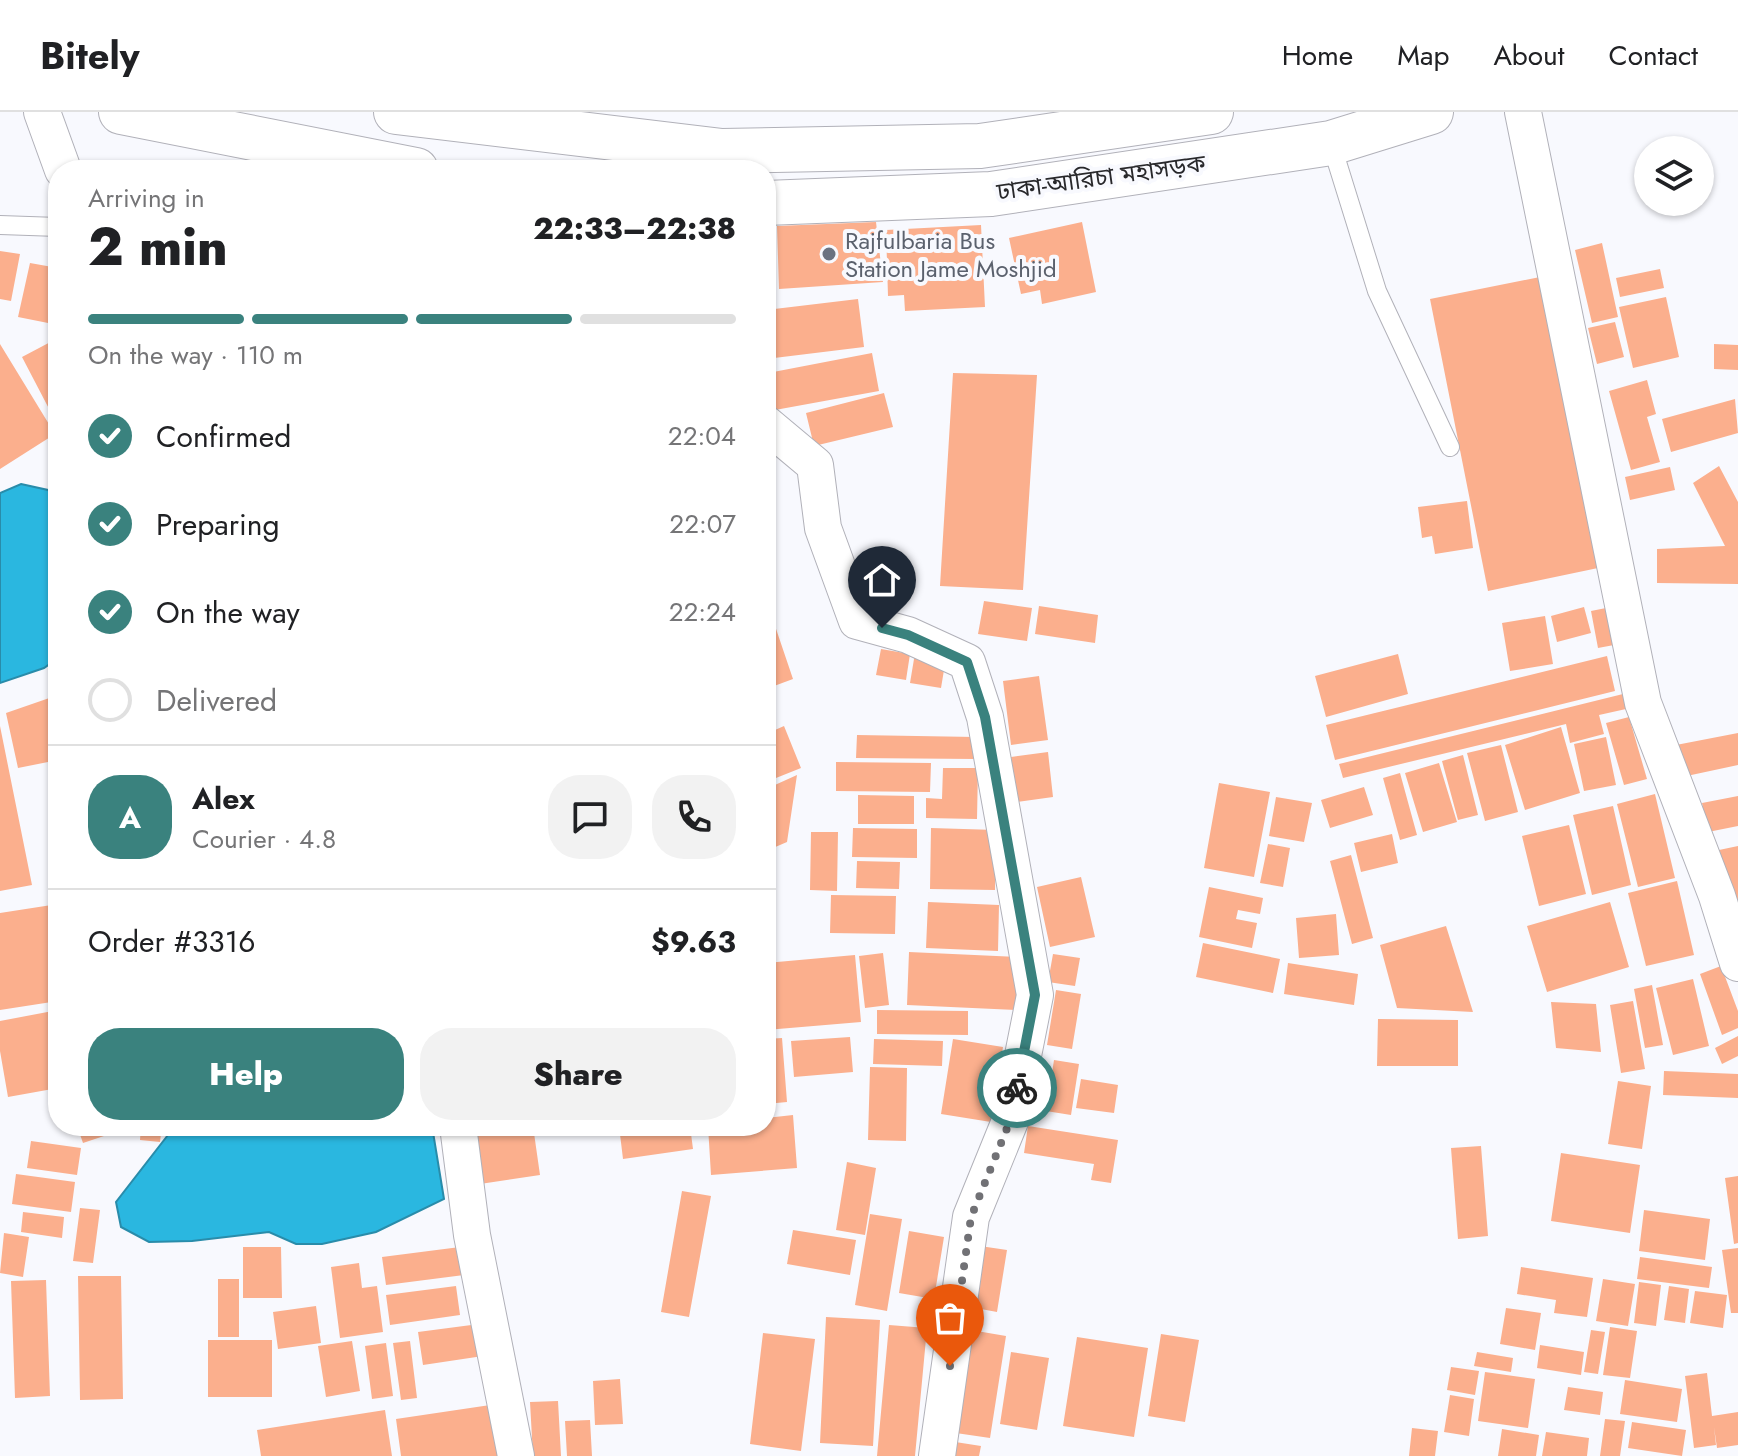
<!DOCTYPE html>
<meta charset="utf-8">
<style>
:root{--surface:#fff;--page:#f2f2f2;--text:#202124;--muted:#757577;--line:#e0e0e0;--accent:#3a827e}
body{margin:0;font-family:Jost,"Noto Sans Bengali",sans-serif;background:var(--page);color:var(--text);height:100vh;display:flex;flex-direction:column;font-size:30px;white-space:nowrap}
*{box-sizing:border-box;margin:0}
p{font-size:26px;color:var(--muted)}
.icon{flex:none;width:44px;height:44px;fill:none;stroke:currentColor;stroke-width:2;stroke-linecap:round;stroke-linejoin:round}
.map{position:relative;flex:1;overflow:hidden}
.details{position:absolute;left:48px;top:48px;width:728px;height:976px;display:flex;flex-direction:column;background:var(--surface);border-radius:32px;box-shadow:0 2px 6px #0004}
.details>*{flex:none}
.tools{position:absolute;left:1634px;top:24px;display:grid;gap:16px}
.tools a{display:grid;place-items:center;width:80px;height:80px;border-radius:50%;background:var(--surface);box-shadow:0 2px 6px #0004;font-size:40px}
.pin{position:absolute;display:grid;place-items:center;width:68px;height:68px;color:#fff;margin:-82px -34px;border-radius:50% 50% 50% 0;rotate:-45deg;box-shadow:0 0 8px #0007}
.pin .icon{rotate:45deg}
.courier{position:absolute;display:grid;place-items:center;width:80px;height:80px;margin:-40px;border:6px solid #3a827e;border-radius:50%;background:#fff;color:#222;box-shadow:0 2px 10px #0007}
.headline em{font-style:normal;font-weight:800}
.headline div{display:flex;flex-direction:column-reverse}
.headline{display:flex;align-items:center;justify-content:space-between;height:136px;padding:0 40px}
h1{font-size:52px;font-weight:800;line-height:60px}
.bar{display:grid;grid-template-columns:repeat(4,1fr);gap:12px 8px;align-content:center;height:96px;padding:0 40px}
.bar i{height:10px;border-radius:6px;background:var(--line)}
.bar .active{background:var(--accent)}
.bar p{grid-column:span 4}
.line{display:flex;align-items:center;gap:20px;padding:0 40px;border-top:2px solid var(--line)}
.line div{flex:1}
.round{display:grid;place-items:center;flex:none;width:84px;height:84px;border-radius:32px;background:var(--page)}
ol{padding:0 40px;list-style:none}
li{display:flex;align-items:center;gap:24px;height:88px}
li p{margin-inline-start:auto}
li .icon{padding:8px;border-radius:50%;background:var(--accent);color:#fff;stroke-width:4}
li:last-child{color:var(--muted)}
li i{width:44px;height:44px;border:4px solid var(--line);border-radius:50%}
.cta{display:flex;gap:16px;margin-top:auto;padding:16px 40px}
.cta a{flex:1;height:92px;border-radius:32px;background:var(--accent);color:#fff;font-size:32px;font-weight:800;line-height:92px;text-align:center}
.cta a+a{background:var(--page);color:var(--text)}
header{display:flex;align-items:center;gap:48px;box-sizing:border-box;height:112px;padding:0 40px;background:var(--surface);border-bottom:2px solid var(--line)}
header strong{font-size:38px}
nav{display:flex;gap:44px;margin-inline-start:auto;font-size:28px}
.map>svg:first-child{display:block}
.water{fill:#2ab7e0;stroke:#298caa;stroke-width:2}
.building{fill:#fbaf8d}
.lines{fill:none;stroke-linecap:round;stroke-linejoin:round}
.lane-casing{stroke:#b1b1b9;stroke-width:20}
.street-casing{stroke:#b1b1b9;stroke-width:38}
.highway-casing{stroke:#b1b1b9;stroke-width:46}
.lane{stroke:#fff;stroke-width:18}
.street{stroke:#fff;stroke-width:36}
.highway{stroke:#fff;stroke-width:44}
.done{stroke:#717175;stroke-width:8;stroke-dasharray:0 14.4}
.route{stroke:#3a827e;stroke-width:10}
.worship-dot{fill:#6b7280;stroke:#f8f9fe;stroke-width:3}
.labels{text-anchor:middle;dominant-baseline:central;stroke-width:8;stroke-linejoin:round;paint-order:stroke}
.street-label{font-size:24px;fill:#28282b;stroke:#f8f9fe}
.worship-label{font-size:24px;fill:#5b616d;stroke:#f8f9fe;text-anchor:start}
</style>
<header>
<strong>Bitely</strong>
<nav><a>Home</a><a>Map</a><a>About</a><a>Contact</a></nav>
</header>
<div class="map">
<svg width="1738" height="1344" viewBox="0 0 1738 1344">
<rect width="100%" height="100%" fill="#f8f9fe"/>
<!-- water -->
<path class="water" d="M21 372 48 378 58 388V546L44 556 0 571V381Z
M175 1014H432L444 1087 376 1120 322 1132H296L269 1120 192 1129 149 1130 121 1115 116 1090Z"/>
<!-- building -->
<path class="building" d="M139 51 172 56V58H138Z
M876 110 883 170 779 177 777 114Z
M1082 110 1096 180 1042 192 1040 178 1021 182 1009 126Z
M981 113 985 195 905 199 904 183 888 184 886 118Z
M1602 131 1618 205 1592 211 1575 138Z
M0 139 20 142 11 189 0 187Z
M30 151 58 156V213L18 205Z
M1660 157 1664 176 1620 185 1616 166Z
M1540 165 1598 456 1488 479 1430 187Z
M1666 185 1679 245 1633 256 1619 195Z
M858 187 864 235 766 247V198Z
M1615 210 1624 245 1597 252 1588 216Z
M58 226V314L22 245Z
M0 232 55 322 0 357Z
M1714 232 1738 233V258L1714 257Z
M872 241 879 279 775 298 768 261Z
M953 261 1037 263 1023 478 940 474Z
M1647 268 1656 302 1647 305 1660 350 1631 358 1609 279Z
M884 281 893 315 814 334 806 301Z
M1735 287 1738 321 1671 340 1662 307Z
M1719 354 1738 390V472L1657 471V437L1725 434 1693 371Z
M1670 355 1675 378 1630 388 1625 365Z
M1467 389 1473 436 1435 442 1432 424 1422 426 1418 395Z
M984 489 1032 496 1027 529 978 522Z
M1039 494 1098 503 1095 531 1035 522Z
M1584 495 1591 521 1557 530 1551 504Z
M1606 496 1614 533 1598 536 1591 499Z
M1545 504 1553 552 1510 559 1502 511Z
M772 505 793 567 766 577V507Z
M881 537 910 542 906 568 876 563Z
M915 541 946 546 941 576 910 571Z
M1398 542 1408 582 1326 605 1315 564Z
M1607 544 1615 579 1335 648 1326 613Z
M1039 564 1048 628 1011 633 1003 569Z
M1623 582 1626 597 1599 603 1604 622 1570 631 1566 612 1343 666 1339 652Z
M58 583V648L18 656 6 601Z
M1629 605 1647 667 1624 673 1606 611Z
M0 614 32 773 0 779Z
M784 614 801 656 766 670V622Z
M1561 615 1580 681 1525 698 1505 633Z
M1738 621V653L1682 665 1676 633Z
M857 623 976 625V647L856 646Z
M1606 625 1616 673 1584 679 1574 632Z
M1501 633 1518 700 1485 709 1467 641Z
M1048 640 1053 685 1017 690 1011 645Z
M1463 643 1478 703 1458 708 1442 649Z
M836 650 931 651 930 680 836 679Z
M1439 651 1457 710 1423 720 1405 661Z
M943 656H978L977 707 926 706V686L942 687Z
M1400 661 1417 723 1400 728 1383 666Z
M797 663 787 730 766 739V677Z
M1219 671 1270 680 1254 765 1204 756Z
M1364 675 1373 703 1330 716 1321 688Z
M1655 682 1675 766 1638 775 1617 692Z
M858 683 914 684V712H858Z
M1738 684V714L1708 720 1702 691Z
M1276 685 1312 691 1304 730 1269 724Z
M1613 694 1631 773 1592 783 1573 703Z
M1569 713 1586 782 1539 794 1522 724Z
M853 716 917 717V746L852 745Z
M931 716 996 718 995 778 930 777Z
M811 720H838L837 779 810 778Z
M1392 722 1398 751 1361 760 1354 731Z
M1268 732 1290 736 1283 775 1260 771Z
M1738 734V815H1734L1719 738Z
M1351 743 1373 826 1352 832 1330 749Z
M857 749 900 750 899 777 856 776Z
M1081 765 1095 825 1050 835 1037 775Z
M1677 769 1694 843 1646 854 1628 781Z
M1209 775 1263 786 1260 802 1238 798 1236 807 1257 811 1252 836 1199 825Z
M831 783 896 784 895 822 830 821Z
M928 790 999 793 998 839 926 836Z
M1610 790 1629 855 1547 880 1527 814Z
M58 792V889L0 898V801Z
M1336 802 1339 843 1299 846 1296 806Z
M1446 814 1473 900 1397 896 1380 833Z
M1203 831 1280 847 1273 881 1196 865Z
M909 840 1018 845 1016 898 907 893Z
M883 841 889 893 865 896 859 844Z
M1053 842 1080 846 1075 874 1048 870Z
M855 843 861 910 766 918V851Z
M1288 851 1358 862 1354 893 1284 882Z
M1721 854 1738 899V916L1722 923 1700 862Z
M1693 867 1709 934 1673 943 1656 876Z
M1652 873 1663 933 1645 936 1634 877Z
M1056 878 1081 882 1072 937 1047 933Z
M1633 889 1645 957 1621 961 1610 893Z
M1551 890 1596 892 1601 940 1556 936Z
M58 898V976L8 985 0 939V909Z
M877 898 968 899V923L877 922Z
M1378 907 1458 908V954H1377Z
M1738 924V944L1722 952 1715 936Z
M850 925 853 960 794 965 791 929Z
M782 926 787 990 766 992V927Z
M874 927 943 929 942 954 873 952Z
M953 927 1003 935 991 1010 941 1002Z
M1054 948 1079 952 1071 1003 1046 999Z
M870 955 907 956 906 1029 868 1028Z
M1664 959 1738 962V986L1663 983Z
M1081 967 1118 973 1114 1001 1076 996Z
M1618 969 1651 974 1642 1037 1608 1032Z
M793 1003 797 1056 711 1063 708 1014H766V1006Z
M77 1014H131V1015L83 1031Z
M141 1014H162L160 1030 140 1028Z
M475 1014H533L540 1063 480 1072Z
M619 1014H690L693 1037 623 1047Z
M1028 1014 1118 1028 1111 1071 1091 1068 1094 1052 1024 1041Z
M31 1029 81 1036 77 1063 27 1056Z
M1481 1034 1488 1124 1458 1127 1451 1036Z
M1561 1041 1640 1053 1630 1121 1551 1109Z
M847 1050 876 1056 865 1123 836 1118Z
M16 1062 75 1070 71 1100 12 1092Z
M1738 1064V1131L1734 1132 1725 1066Z
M682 1079 711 1084 689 1205 661 1200Z
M80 1096 100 1098 93 1151 73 1149Z
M1644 1098 1710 1107 1705 1148 1639 1139Z
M23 1100 64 1105 62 1126 21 1120Z
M870 1102 902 1107 887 1199 855 1193Z
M793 1118 856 1128 850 1163 787 1152Z
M909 1119 944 1125 934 1187 899 1181Z
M4 1121 29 1125 23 1165 0 1161Z
M980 1134 1007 1138 997 1200 970 1195Z
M243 1135H281L282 1186H243Z
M460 1135 464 1163 386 1173 382 1145Z
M1738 1136V1201H1731L1722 1138Z
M1640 1145 1712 1155 1709 1176 1637 1167Z
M359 1151 362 1176 377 1174 383 1220 340 1226 331 1155Z
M1521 1155 1593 1166 1587 1205 1554 1201 1556 1188 1517 1182Z
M78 1164H121L123 1287 80 1288Z
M218 1167H239V1225H218Z
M1603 1167 1635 1172 1628 1214 1596 1209Z
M46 1168 50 1284 15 1286 11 1169Z
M1639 1170 1661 1173 1656 1214 1634 1211Z
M456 1174 460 1203 390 1213 386 1183Z
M1669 1174 1689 1177 1685 1211 1664 1208Z
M1695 1179 1727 1183 1723 1216 1690 1211Z
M316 1194 321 1231 278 1237 273 1200Z
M1506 1196 1541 1201 1535 1238 1500 1232Z
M826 1205 880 1208 873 1334 820 1331Z
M479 1212 483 1244 423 1253 418 1220Z
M889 1213 927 1216 915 1344H877Z
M1610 1215 1637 1219 1630 1266 1603 1263Z
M965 1217 1006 1224 990 1326 949 1320Z
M1591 1218 1605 1220 1598 1262 1584 1260Z
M763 1221 815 1227 801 1339 750 1332Z
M1161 1222 1199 1228 1185 1310 1148 1304Z
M1077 1225 1148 1236 1134 1325 1063 1314Z
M208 1228H272V1285H208Z
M352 1229 360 1279 326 1285 318 1234Z
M410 1229 417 1286 401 1288 393 1231Z
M386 1231 393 1284 372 1287 365 1234Z
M1540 1233 1584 1240 1581 1263 1537 1256Z
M1011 1240 1049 1246 1037 1318 1000 1312Z
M1477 1240 1513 1246 1511 1260 1474 1254Z
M1451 1255 1479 1259 1475 1283 1447 1278Z
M1485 1260 1535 1267 1528 1316 1478 1309Z
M1707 1261 1712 1304 1738 1300V1333L1717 1336 1714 1315 1716 1333 1694 1336 1685 1264Z
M620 1267 623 1312 595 1313 593 1269Z
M1625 1268 1682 1277 1677 1310 1620 1302Z
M1568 1275 1603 1280 1600 1303 1564 1298Z
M1450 1283 1474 1287 1469 1324 1444 1320Z
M558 1289 561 1344H533L530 1290Z
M497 1292 504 1344H401L396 1307Z
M385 1298 392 1344H261L257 1318Z
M1605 1307 1625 1309 1620 1344H1600Z
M590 1308 592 1344H567L565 1309Z
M1632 1310 1686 1318 1682 1344 1628 1336Z
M1412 1316 1438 1319 1435 1344H1409Z
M1502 1317 1539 1323 1536 1344H1498Z
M1546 1320 1589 1326 1587 1344H1542Z
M949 1329 981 1334 979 1344H946Z"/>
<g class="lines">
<defs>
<path id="lane" d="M1331 31 1377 179 1450 335
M0 113 58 115"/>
<path id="street" d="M42 0 63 58
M1523 0 1643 591 1717 784 1738 851
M766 312 815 353 823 416 857 509 908 523 967 550 985 605 1035 883 1010 1009 971 1105 937 1344
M458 1014 472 1123 516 1344"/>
<path id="highway" d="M121 0 416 58
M396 0 722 39 980 34 1211 0
M766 91 991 82 1331 31 1431 0"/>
</defs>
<!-- lane casing -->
<use href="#lane" class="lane-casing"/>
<!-- street casing -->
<use href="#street" class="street-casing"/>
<!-- highway casing -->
<use href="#highway" class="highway-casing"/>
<!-- lane -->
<use href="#lane" class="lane"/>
<!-- street -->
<use href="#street" class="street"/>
<!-- highway -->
<use href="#highway" class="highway"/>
</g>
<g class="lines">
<!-- done -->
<path class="done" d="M950 1254 971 1105 1010 1009 1017 976"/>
<!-- route -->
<path class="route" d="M882 516 908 523 967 550 985 605 1035 883 1017 976"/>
</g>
<!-- markers -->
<circle class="worship-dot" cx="829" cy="142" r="8"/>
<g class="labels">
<!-- street labels -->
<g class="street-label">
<text transform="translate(1101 65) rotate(-8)">ঢাকা-আরিচা মহাসড়ক</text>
</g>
<!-- worship labels -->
<g class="worship-label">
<text x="845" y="128">Rajfulbaria Bus<tspan x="845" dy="28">Station Jame Moshjid</tspan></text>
</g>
</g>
</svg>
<div class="tools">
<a><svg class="icon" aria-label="layers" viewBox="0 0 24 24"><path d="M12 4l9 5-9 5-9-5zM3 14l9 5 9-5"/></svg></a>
</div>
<div class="pin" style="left:950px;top:1254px;background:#ea580c"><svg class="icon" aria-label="bag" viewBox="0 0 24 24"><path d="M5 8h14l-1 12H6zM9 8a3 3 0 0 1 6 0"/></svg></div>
<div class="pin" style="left:882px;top:516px;background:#1f2937"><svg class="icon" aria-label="home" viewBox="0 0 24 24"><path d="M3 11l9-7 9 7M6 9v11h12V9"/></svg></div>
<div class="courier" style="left:1017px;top:976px"><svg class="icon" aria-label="bike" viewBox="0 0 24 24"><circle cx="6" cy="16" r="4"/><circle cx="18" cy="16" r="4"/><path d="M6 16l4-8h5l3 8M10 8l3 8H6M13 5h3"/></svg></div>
<section class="details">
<div class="headline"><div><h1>2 min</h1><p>Arriving in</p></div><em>22:33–22:38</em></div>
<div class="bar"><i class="active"></i><i class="active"></i><i class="active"></i><i></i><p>On the way · 110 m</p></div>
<ol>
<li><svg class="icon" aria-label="check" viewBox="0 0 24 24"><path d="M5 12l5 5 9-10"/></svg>Confirmed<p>22:04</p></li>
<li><svg class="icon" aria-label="check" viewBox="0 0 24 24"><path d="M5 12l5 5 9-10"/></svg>Preparing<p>22:07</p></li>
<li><svg class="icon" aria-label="check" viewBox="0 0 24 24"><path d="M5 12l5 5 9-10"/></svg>On the way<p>22:24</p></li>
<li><i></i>Delivered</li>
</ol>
<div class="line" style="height:144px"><b class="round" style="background:var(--accent);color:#fff">A</b><div><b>Alex</b><p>Courier · 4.8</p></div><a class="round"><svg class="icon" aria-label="chat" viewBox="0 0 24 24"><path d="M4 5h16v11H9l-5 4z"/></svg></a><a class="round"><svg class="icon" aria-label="phone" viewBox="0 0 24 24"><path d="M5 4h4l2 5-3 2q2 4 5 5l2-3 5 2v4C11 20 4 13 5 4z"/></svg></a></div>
<div class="line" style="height:104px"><div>Order #3316</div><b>$9.63</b></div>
<div class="cta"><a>Help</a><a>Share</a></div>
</section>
</div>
